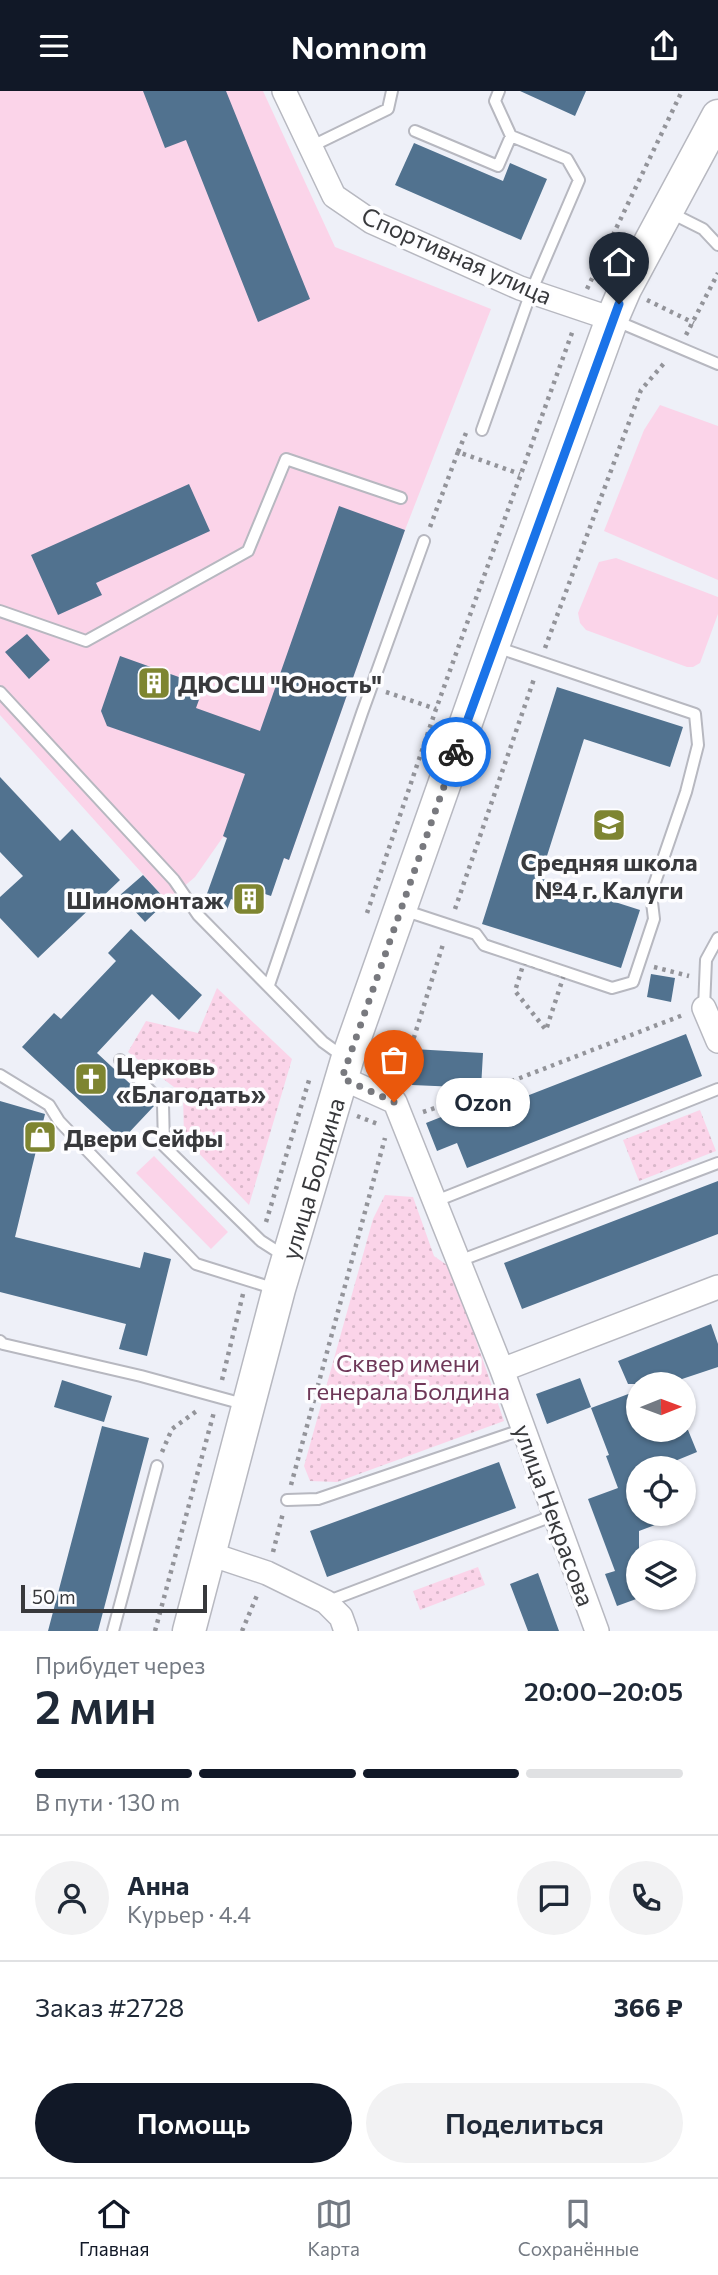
<!DOCTYPE html>
<html lang="ru">
<meta charset="utf-8">
<style>
:root{--surface:#fff;--page:#f2f2f3;--text:#1f2937;--muted:#747a83;--line:#e0e1e3;--accent:#111827}
body{margin:0;font-family:Commissioner,sans-serif;background:var(--page);color:var(--text);height:100vh;display:flex;flex-direction:column;font-size:26px;white-space:nowrap}
*{box-sizing:border-box;margin:0}
p{font-size:23px;color:var(--muted)}
.icon{flex:none;width:38px;height:38px;fill:none;stroke:currentColor;stroke-width:2;stroke-linecap:round;stroke-linejoin:round}
.map{position:relative;height:1540px;overflow:hidden}
.panel{display:flex;flex-direction:column;background:var(--surface);flex:1}
.panel>*{flex:none}
.needle{width:46px;rotate:89deg}
.controls{position:absolute;left:626px;top:1281px;display:grid;gap:14px}
.controls a{display:grid;place-items:center;width:70px;height:70px;border-radius:50%;background:var(--surface);box-shadow:0 2px 5px #0004;font-size:35px}
.scale{position:absolute;left:21px;bottom:18px;width:186px;box-sizing:border-box;padding-left:7px;border:4px solid #38393c;border-top:0;font-size:19px;line-height:24px;white-space:nowrap;color:#38393c;-webkit-text-stroke:5px #fdfdff;paint-order:stroke}
.pin{position:absolute;display:grid;place-items:center;width:60px;height:60px;color:#fff;margin:-72px -30px;border-radius:50% 50% 50% 0;rotate:-45deg;box-shadow:0 0 7px #0007}
.pin .icon{rotate:45deg}
.courier{position:absolute;display:grid;place-items:center;width:70px;height:70px;margin:-35px;border:5px solid #1a73e8;border-radius:50%;background:#fff;color:#222;box-shadow:0 2px 9px #0007}
.bubble{position:absolute;height:49px;border-radius:24px;background:var(--surface);box-shadow:0 2px 5px #0004;font-size:23px;font-weight:600;line-height:49px;text-align:center}
.head em{font-style:normal;font-weight:600}
.head div{display:flex;flex-direction:column-reverse}
.head{display:flex;align-items:center;justify-content:space-between;height:119px;padding:0 35px}
h1{font-size:46px;font-weight:600;line-height:52px}
.bar{display:grid;grid-template-columns:repeat(4,1fr);gap:10px 7px;align-content:center;height:84px;padding:0 35px}
.bar i{height:9px;border-radius:5px;background:var(--line)}
.bar .on{background:var(--accent)}
.bar p{grid-column:span 4}
.line{display:flex;align-items:center;gap:18px;padding:0 35px;border-top:2px solid var(--line)}
.line div{flex:1}
.round{display:grid;place-items:center;flex:none;width:74px;height:74px;border-radius:37px;background:var(--page)}
.button{display:flex;gap:14px;margin-top:auto;padding:14px 35px}
.button a{flex:1;height:80px;border-radius:42px;background:var(--accent);color:#fff;font-size:28px;font-weight:600;line-height:80px;text-align:center}
.button a+a{background:var(--page);color:var(--text)}
header{display:flex;justify-content:space-between;align-items:center;height:91px;padding:0 35px;background:var(--accent);color:#fff;font-size:32px;font-weight:600}
.dock{display:flex;justify-content:space-around;align-items:center;height:98px;border-top:2px solid var(--line);background:var(--surface);font-size:19px;color:var(--muted)}
.dock a{display:grid;justify-items:center;gap:4px}
.dock .on{color:var(--accent)}
.map>svg:first-child{display:block}
.grass{fill:#fbd4e9}
.park{fill:url(#park-dots)}
.building{fill:#51728f}
.lines{fill:none;stroke-linecap:round;stroke-linejoin:round}
.service-casing{stroke:#b7b8c0;stroke-width:14}
.minor-casing{stroke:#b7b8c0;stroke-width:26}
.secondary-casing{stroke:#b7b8c0;stroke-width:35}
.path{stroke:#93949a;stroke-width:4.5;stroke-dasharray:3.5 5;stroke-linecap:butt}
.service{stroke:#fff;stroke-width:10}
.minor{stroke:#fff;stroke-width:23}
.secondary{stroke:#fff;stroke-width:32}
.done{stroke:#78797e;stroke-width:7;stroke-dasharray:0 12.6}
.route{stroke:#1a73e8;stroke-width:9}
.labels{text-anchor:middle;dominant-baseline:central;stroke-width:7;stroke-linejoin:round;paint-order:stroke}
.street-label{font-size:24px;fill:#38393c;stroke:#fdfdff}
.poi-label{font-size:24px;font-weight:bold;fill:#38393c;stroke:#fdfdff;text-anchor:start}
.park-label{font-size:24px;fill:#6e3758;stroke:#fdfdff}
</style>
<header><svg class="icon" aria-label="menu" viewBox="0 0 24 24"><path d="M4 6h16M4 12h16M4 18h16"/></svg>Nomnom<svg class="icon" aria-label="share" viewBox="0 0 24 24"><path d="M12 15V3M7 8l5-5 5 5M5 13v7h14v-7"/></svg></header>
<div class="map">
<svg width="718" height="1540" viewBox="0 0 718 1540">
<defs>
<pattern id="park-dots" width="8" height="8" patternUnits="userSpaceOnUse" patternTransform="scale(1.75)"><rect width="8" height="8" fill="#fbd4e9"/><path d="M2 2h.1M6 6h.1" fill="none" stroke="#d8b7c9" stroke-width="1.8" stroke-linecap="round"/></pattern>
</defs>
<rect width="100%" height="100%" fill="#eef0f8"/>
<!-- grass -->
<path class="grass" d="M0 0H263L335 156 491 218 405 439 289 769 223 746 195 786 167 810 0 624Z
M660 314 718 335V489L604 440 644 339Z
M616 467 718 506V523L700 572 693 576H687L586 539 580 532 578 522 599 471Z
M154 1065 228 1141 211 1158 136 1082Z"/>
<!-- park -->
<path class="park" d="M217 897 292 968 249 1114 184 1047 183 1003 128 961 146 930 198 942Z
M700 1019 716 1060 639 1090 623 1049Z
M385 1104 413 1106 434 1165 451 1177 504 1330 337 1391 310 1390 304 1375 373 1128Z
M478 1476 485 1494 420 1519 413 1500Z"/>
<!-- building -->
<path class="building" d="M143 0H226L310 208 258 231 186 49 165 57Z
M520 0H586L575 25Z
M414 52 503 90 510 72 547 88 521 149 395 94Z
M189 393 210 440 96 492 102 504 58 524 31 464Z
M339 415 405 439 289 769 284 767 271 805 262 802 257 818 231 808 227 819 204 811 227 747 223 745 245 683 107 635 101 620 120 565 204 595 196 617 260 640Z
M27 543 50 569 29 588 5 561Z
M557 596 683 636 670 676 584 648 540 787 640 819 621 877 482 833Z
M0 686 60 750 72 738 120 789 38 867 0 827V806L23 785 0 761Z
M143 784 167 810 145 831 120 804Z
M131 838 202 904 179 929 152 903 97 962 154 1015 122 1049 22 956 54 922 61 928 116 870 108 862Z
M651 883 675 887 671 911 647 906Z
M686 943 702 985 467 1077 457 1052 437 1060 426 1032 489 1007 493 1018Z
M413 958 483 962 481 997 412 994Z
M0 1010 45 1023 15 1146 140 1177 144 1161 171 1168 147 1265 119 1258 126 1233 0 1201Z
M718 1090V1143L522 1218 504 1172Z
M711 1233 718 1253V1276L667 1293H628L618 1270Z
M580 1287 591 1316 547 1333 536 1303Z
M62 1289 112 1305 104 1331 54 1316Z
M639 1299V1339H688L697 1361 658 1377H639V1423H679V1425L639 1440V1507L617 1515 605 1483 615 1480 588 1408 618 1397 606 1365 609 1364 591 1317Z
M102 1335 149 1347 98 1540H48Z
M499 1371 516 1417 327 1486 310 1440Z
M538 1482 551 1518 559 1540H528L510 1493Z"/>
<g class="lines">
<defs>
<path id="service" d="M499 0 495 10 511 45
M415 40 498 75 511 45 567 68 579 89 531 201 482 339
M310 56 388 18 392 0
M669 121 703 138 718 154
M614 229 718 273
M0 520 86 550 248 460 286 368 401 407
M0 601 174 789 198 824 323 951 345 967
M403 819 476 843 484 854 612 897 633 891 654 828 651 803 686 701 698 654 695 623 496 556
M269 894 362 622 424 450
M704 917 706 869 718 847
M120 969 163 1013 164 1055 261 1150 286 1166
M0 984 49 1014 59 1030 196 1173 276 1198
M436 1110 718 998
M459 1170 718 1072
M0 1250 3 1253 141 1285 247 1314
M287 1409 318 1408 524 1338
M326 1511 555 1424
M113 1540 157 1375"/>
<path id="minor" d="M284 0 334 105 372 131 520 197 612 228
M704 917 718 950
M342 987 395 1011 502 1279 597 1540
M502 1279 718 1196
M210 1463 267 1482 326 1511 341 1526 346 1540"/>
<g id="secondary">
<path id="s1" d="M189 1540 279 1198 347 969 493 555 612 228 625 198 718 25"/>
</g>
</defs>
<!-- service casing -->
<use href="#service" class="service-casing"/>
<!-- minor casing -->
<use href="#minor" class="minor-casing"/>
<!-- secondary casing -->
<use href="#secondary" class="secondary-casing"/>
<!-- path -->
<path class="path" d="M587 198 682 0
M647 209 694 232
M686 244 718 182
M466 342 458 361 520 383
M430 436 458 361
M545 557 641 299 666 270
M386 601 436 618
M455 818 535 585
M367 822 436 618 573 239
M524 871 564 884 546 939 515 900Z
M654 876 689 885
M401 988 444 850
M423 1021 494 997 683 924
M357 1025 378 1033
M266 1131 310 986
M222 1289 243 1203
M162 1361 172 1338 198 1319
M291 1394 385 1047
M273 1461 283 1422
M155 1540 214 1321
M242 1540 258 1502"/>
<!-- service -->
<use href="#service" class="service"/>
<!-- minor -->
<use href="#minor" class="minor"/>
<!-- secondary -->
<use href="#secondary" class="secondary"/>
</g>
<g class="lines">
<!-- done -->
<path class="done" d="M394 1011 342 987 456 661"/>
<!-- route -->
<path class="route" d="M456 661 619 213"/>
</g>
<!-- icons -->
<defs>
<symbol id="building-square" viewBox="-11 -11 22 22"><rect x="-9" y="-9" width="18" height="18" rx="4" fill="#7e8531" stroke="#fdfdff"/><path d="M-4-6H4V6H1V3H-1V6H-4ZM-2.5-4.3h1.7v1.8h-1.7ZM.8-4.3h1.7v1.8H.8ZM-2.5-1h1.7V.8h-1.7ZM.8-1h1.7V.8H.8Z" fill="#fff"/></symbol>
<symbol id="school-square" viewBox="-11 -11 22 22"><rect x="-9" y="-9" width="18" height="18" rx="4" fill="#7e8531" stroke="#fdfdff"/><path d="M0-5L7-2L0 1L-7-2ZM-4 1L0 2.5L4 1V4Q0 6-4 4Z" fill="#fff"/></symbol>
<symbol id="church-square" viewBox="-11 -11 22 22"><rect x="-9" y="-9" width="18" height="18" rx="4" fill="#7e8531" stroke="#fdfdff"/><path d="M-1.2-6h2.4v3.5h3.3v2.4h-3.3V6h-2.4V-.1h-3.3v-2.4h3.3Z" fill="#fff"/></symbol>
<symbol id="shop-square" viewBox="-11 -11 22 22"><rect x="-9" y="-9" width="18" height="18" rx="4" fill="#7e8531" stroke="#fdfdff"/><path d="M-5-2.5h2.3a2.7 3.5 0 0 1 5.4 0H5L5.5 6h-11ZM-1.5-2.5h3a1.5 2.3 0 0 0-3 0Z" fill="#fff"/></symbol>
</defs>
<g fill-rule="evenodd">
<use href="#building-square" x="135" y="573" width="38" height="38"/>
<use href="#school-square" x="590" y="715" width="38" height="38"/>
<use href="#building-square" x="230" y="789" width="38" height="38"/>
<use href="#church-square" x="72" y="969" width="38" height="38"/>
<use href="#shop-square" x="21" y="1027" width="38" height="38"/>
</g>
<g class="labels">
<!-- street labels -->
<g class="street-label">
<text transform="translate(457 164) rotate(24)">Спортивная улица</text>
<text stroke="none"><textPath href="#s1" startOffset="469">улица Болдина</textPath></text>
<text transform="translate(555 1424) rotate(70)">улица Некрасова</text>
</g>
<!-- poi labels -->
<g class="poi-label">
<text x="178" y="592">ДЮСШ "Юность"</text>
<text x="609" y="770" text-anchor="middle">Средняя школа<tspan x="609" dy="28">№4 г. Калуги</tspan></text>
<text x="224" y="808" text-anchor="end">Шиномонтаж</text>
<text x="116" y="974">Церковь<tspan x="116" dy="28">«Благодать»</tspan></text>
<text x="64" y="1046">Двери Сейфы</text>
</g>
<!-- park labels -->
<g class="park-label">
<text x="408" y="1271">Сквер имени<tspan x="408" dy="28">генерала Болдина</tspan></text>
</g>
</g>
</svg>
<div class="controls">
<a><svg class="needle" viewBox="-14 -14 28 28"><path d="M0-13l5 13h-10z" fill="#e53935"/><path d="M0 13l5-13h-10z" fill="#747a83"/></svg></a>
<a><svg class="icon" aria-label="locate" viewBox="0 0 24 24"><circle cx="12" cy="12" r="6"/><path d="M12 2v4M12 18v4M2 12h4M18 12h4"/></svg></a>
<a><svg class="icon" aria-label="layers" viewBox="0 0 24 24"><path d="M12 4l9 5-9 5-9-5zM3 14l9 5 9-5"/></svg></a>
</div>
<div class="scale">50 m</div>
<div class="pin" style="left:394px;top:1011px;background:#ea580c"><svg class="icon" aria-label="bag" viewBox="0 0 24 24"><path d="M5 8h14l-1 12H6zM9 8a3 3 0 0 1 6 0"/></svg></div>
<div class="pin" style="left:619px;top:213px;background:#1f2937"><svg class="icon" aria-label="home" viewBox="0 0 24 24"><path d="M3 11l9-7 9 7M6 9v11h12V9"/></svg></div>
<div class="courier" style="left:456px;top:661px"><svg class="icon" aria-label="bike" viewBox="0 0 24 24"><circle cx="6" cy="16" r="4"/><circle cx="18" cy="16" r="4"/><path d="M6 16l4-8h5l3 8M10 8l3 8H6M13 5h3"/></svg></div>
<div class="bubble" style="left:436px;top:987px;width:94px">Ozon</div>
</div>
<section class="panel">
<div class="head"><div><h1>2 мин</h1><p>Прибудет через</p></div><em>20:00–20:05</em></div>
<div class="bar"><i class="on"></i><i class="on"></i><i class="on"></i><i></i><p>В пути · 130 m</p></div>
<div class="line" style="height:126px"><a class="round"><svg class="icon" aria-label="person" viewBox="0 0 24 24"><circle cx="12" cy="8" r="4"/><path d="M4 21q1-7 8-7t8 7"/></svg></a><div><b>Анна</b><p>Курьер · 4.4</p></div><a class="round"><svg class="icon" aria-label="chat" viewBox="0 0 24 24"><path d="M4 5h16v11H9l-5 4z"/></svg></a><a class="round"><svg class="icon" aria-label="phone" viewBox="0 0 24 24"><path d="M5 4h4l2 5-3 2q2 4 5 5l2-3 5 2v4C11 20 4 13 5 4z"/></svg></a></div>
<div class="line" style="height:91px"><div>Заказ #2728</div><b>366 ₽</b></div>
<div class="button"><a>Помощь</a><a>Поделиться</a></div>
</section>
<nav class="dock">
<a class="on"><svg class="icon" aria-label="home" viewBox="0 0 24 24"><path d="M3 11l9-7 9 7M6 9v11h12V9"/></svg>Главная</a>
<a><svg class="icon" aria-label="map" viewBox="0 0 24 24"><path d="M3 6l6-2 6 2 6-2v14l-6 2-6-2-6 2zM9 4v14M15 6v14"/></svg>Карта</a>
<a><svg class="icon" aria-label="saved" viewBox="0 0 24 24"><path d="M7 4h10v16l-5-4-5 4z"/></svg>Сохранённые</a>
</nav>
